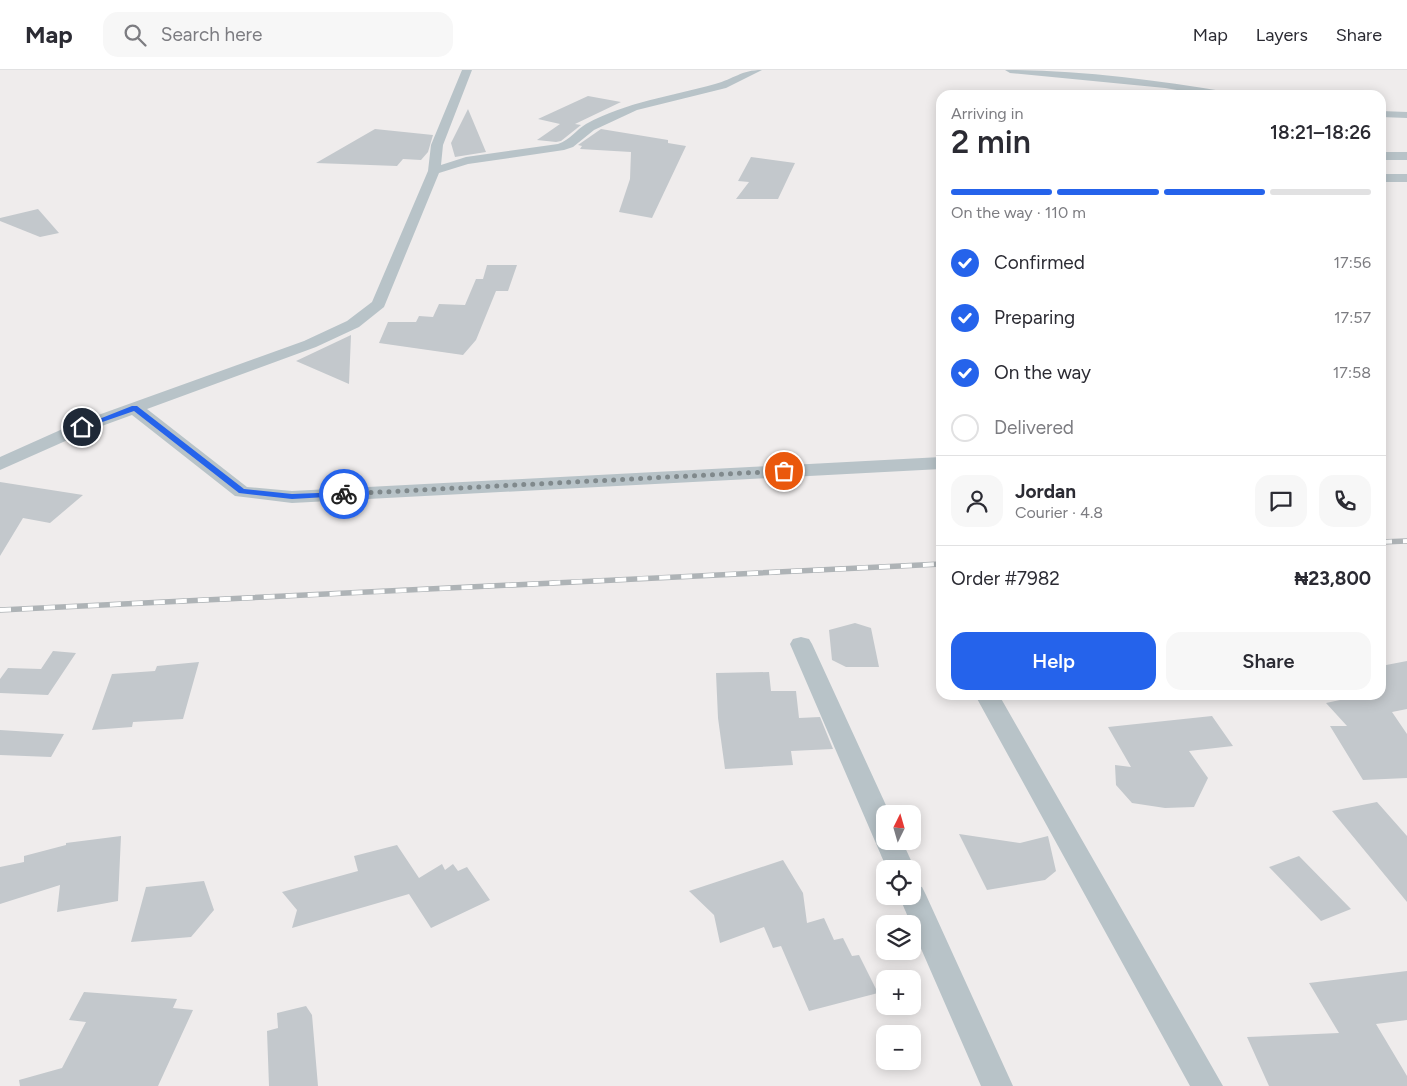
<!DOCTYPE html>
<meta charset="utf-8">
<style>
:root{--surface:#fff;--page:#f7f7f7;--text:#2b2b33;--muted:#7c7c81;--line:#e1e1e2;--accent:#2563eb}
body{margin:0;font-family:Figtree,sans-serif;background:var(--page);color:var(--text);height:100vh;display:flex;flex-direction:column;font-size:19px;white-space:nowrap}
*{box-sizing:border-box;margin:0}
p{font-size:16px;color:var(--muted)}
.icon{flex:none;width:28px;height:28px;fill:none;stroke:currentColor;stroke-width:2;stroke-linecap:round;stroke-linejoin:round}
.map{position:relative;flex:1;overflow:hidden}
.details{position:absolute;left:936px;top:20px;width:450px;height:610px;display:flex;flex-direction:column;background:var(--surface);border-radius:15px;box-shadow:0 2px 12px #0003}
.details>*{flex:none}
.needle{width:32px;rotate:5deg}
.buttons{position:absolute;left:876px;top:735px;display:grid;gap:10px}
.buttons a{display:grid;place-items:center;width:45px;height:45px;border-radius:10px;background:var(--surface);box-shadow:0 2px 12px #0003;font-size:25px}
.pin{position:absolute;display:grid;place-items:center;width:42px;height:42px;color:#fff;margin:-21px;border:2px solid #fff;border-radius:50%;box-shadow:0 1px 5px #0007}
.courier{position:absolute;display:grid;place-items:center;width:50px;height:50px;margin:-25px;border:4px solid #2563eb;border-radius:50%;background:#fff;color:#222;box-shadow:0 1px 6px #0007}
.overview em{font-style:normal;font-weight:600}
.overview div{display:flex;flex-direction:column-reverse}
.overview{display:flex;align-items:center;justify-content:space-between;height:85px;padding:0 15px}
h1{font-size:32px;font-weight:600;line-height:38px}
.bar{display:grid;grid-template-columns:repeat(4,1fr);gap:8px 5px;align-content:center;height:60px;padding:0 15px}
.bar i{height:6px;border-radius:4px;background:var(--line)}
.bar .active{background:var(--accent)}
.bar p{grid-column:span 4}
.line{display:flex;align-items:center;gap:12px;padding:0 15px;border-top:1px solid var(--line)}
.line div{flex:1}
.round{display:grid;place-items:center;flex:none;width:52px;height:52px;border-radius:15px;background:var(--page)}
ol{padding:0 15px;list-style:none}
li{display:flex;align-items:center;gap:15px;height:55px}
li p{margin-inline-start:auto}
li .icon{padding:5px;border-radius:50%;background:var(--accent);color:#fff;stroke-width:4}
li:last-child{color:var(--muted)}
li i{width:28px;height:28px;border:2px solid var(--line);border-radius:50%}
.cta{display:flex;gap:10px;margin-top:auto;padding:10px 15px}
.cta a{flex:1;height:58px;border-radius:15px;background:var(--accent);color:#fff;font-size:20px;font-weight:600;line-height:58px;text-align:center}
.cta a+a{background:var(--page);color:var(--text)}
header{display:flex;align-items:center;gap:30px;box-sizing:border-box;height:70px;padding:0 25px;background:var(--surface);border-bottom:1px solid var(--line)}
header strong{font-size:24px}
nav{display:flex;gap:28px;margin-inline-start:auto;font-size:18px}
.search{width:350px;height:45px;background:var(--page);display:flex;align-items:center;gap:12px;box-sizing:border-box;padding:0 18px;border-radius:15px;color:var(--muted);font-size:19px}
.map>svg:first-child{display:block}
.building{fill:#c3c8cc}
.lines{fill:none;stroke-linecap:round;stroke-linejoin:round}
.street{fill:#b8c3c8;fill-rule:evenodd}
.rail-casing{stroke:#aeb3b6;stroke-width:5.5}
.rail{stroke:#fff;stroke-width:4;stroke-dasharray:11;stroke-linecap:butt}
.route{fill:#2563eb}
.done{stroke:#80898c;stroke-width:5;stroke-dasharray:0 9}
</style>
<header>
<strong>Map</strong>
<div class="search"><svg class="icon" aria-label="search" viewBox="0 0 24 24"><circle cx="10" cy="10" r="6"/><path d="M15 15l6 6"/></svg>Search here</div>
<nav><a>Map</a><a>Layers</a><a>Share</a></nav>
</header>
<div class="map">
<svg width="1407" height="1016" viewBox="0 0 1407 1016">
<rect width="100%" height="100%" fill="#efecec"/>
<!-- building -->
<path class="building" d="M588 26 621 32 575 54 581 55 561 71 556 72 537 70 560 54 538 49Z
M468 39 486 82 455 87 451 73Z
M375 59 433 65 428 82 421 90 403 89 397 96 316 93Z
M601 59 668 70V73L686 76 652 148 619 142 630 109 631 82 580 79 582 76 578 75Z
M751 87 795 93 778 129H736L749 112 738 111Z
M38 139 59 163 40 167 0 151V148Z
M487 195H517L508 221H496L476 270 463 285 379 273 388 252H416L419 246 433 247 439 234 465 235 476 209H483Z
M351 265 349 314 296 291Z
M0 412 83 425 50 453 23 448 0 486Z
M855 553 871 558 879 597H846L832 590 829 560Z
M53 581 76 583 48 625 0 623V609L8 598 41 599Z
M1407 591V639L1392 642 1407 664V708L1363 710 1330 656H1347L1326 633 1363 625H1381V596Z
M199 592 183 649 133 652 132 657 92 660 112 604 155 601 157 596Z
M769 602 771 621H796L799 648 820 647 833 679 791 681 793 695 725 699 718 648 716 603Z
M1212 646 1233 676 1189 681 1208 708 1194 737 1165 738 1132 733 1116 715 1115 695 1131 697 1108 657Z
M0 660 64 664 51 687 0 685Z
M1377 732 1407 766V832L1332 741Z
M959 764 1020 773 1048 766 1056 801 1045 810 987 820Z
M121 766 118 831 57 842 60 815 0 834V797L24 792V786L66 775V773Z
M397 775 419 808 442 794 445 800 453 794 458 801 467 797 490 830 431 858 409 824 292 858 297 840 282 822 358 801 354 786Z
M1299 786 1351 839 1321 851 1269 797Z
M783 790 803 823 807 853 824 848 834 870 843 868 852 886 859 885 878 923 809 941 781 876 773 878 764 857 720 873 714 845 689 821Z
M204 811 214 840 191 867 131 872 146 817Z
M1407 901V950L1376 954 1407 1006V1016H1269L1247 967 1339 963 1309 913Z
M84 922 177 929 173 938 193 940 158 1016H20L19 1010 62 998 86 952 69 950Z
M306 936 312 945 318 1016H269L267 961 278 958 277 943Z"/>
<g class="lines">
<!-- street -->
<path class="street" d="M462 0H472L443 75 441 95 466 87 558 74C570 70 576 60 586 54 626 32 672 26 715 14 734 9 741 0 762 0L726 18 637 40 594 60 573 77 564 80 468 94 439 103 384 237 359 257 316 277 147 339 247 417 292 421 941 387V399L292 433 235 426 132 345 88 361 0 400V387L76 353 304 271 347 251 372 232 428 101 431 75Z
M1005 0C1079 0 1154 10 1228 22L1234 25H1207L1165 18 1010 3Z
M1381 41 1407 42V48L1381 47Z
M1381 82H1407V90H1381Z
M1381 104H1407V112H1381Z
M801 567 809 569 812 574 890 744H885V771H902L915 799 912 803V799H887L790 574 793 569Z
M975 625H999L1223 1016H1190Z
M912 814 922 817 926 825 1013 1016H981L912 858V854H911L899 826H912Z"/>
<defs>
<path id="rail" d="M1381 472 1407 471
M0 540 941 494"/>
</defs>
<!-- rail casing -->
<use href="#rail" class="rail-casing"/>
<!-- rail -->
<use href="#rail" class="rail"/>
</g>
<!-- route -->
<path class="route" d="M132 336H137L244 419 292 424 344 422 348 424 344 426 292 429 239 423 134 341 85 358 79 357Z"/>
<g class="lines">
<!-- done -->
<path class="done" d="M344 424 784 401"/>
</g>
</svg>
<div class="buttons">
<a><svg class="needle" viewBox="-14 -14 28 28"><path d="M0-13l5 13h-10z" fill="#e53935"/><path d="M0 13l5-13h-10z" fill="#7c7c81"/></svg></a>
<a><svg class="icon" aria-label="locate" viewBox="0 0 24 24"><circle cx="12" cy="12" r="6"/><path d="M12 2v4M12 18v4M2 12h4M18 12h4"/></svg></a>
<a><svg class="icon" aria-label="layers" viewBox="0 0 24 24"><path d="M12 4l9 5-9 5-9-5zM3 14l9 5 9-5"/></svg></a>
<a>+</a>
<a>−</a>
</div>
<div class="pin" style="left:784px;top:401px;background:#ea580c"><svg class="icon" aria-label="bag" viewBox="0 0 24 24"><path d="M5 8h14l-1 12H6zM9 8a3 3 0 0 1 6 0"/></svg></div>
<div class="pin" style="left:82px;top:357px;background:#1f2937"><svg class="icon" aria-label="home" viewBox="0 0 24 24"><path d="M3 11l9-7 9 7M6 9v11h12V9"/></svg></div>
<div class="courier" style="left:344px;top:424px"><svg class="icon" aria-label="bike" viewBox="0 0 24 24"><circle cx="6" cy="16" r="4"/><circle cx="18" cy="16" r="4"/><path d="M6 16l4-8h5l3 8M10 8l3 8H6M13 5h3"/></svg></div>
<section class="details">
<div class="overview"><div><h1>2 min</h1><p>Arriving in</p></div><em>18:21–18:26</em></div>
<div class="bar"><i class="active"></i><i class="active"></i><i class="active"></i><i></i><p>On the way · 110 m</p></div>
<ol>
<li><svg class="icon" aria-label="check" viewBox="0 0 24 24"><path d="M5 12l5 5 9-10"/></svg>Confirmed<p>17:56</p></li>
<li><svg class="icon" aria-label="check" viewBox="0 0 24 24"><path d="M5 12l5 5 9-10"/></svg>Preparing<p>17:57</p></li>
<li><svg class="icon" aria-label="check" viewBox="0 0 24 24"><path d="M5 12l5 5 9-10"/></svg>On the way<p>17:58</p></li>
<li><i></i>Delivered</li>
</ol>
<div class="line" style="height:90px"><a class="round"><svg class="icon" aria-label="person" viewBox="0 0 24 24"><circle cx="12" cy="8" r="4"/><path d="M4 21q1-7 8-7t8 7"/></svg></a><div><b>Jordan</b><p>Courier · 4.8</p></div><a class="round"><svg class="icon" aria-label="chat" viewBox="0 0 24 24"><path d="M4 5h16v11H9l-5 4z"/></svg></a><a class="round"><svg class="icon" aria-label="phone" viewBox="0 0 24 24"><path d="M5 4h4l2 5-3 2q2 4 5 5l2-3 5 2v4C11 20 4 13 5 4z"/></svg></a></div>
<div class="line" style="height:65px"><div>Order #7982</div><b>₦23,800</b></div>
<div class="cta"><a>Help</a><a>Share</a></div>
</section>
</div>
